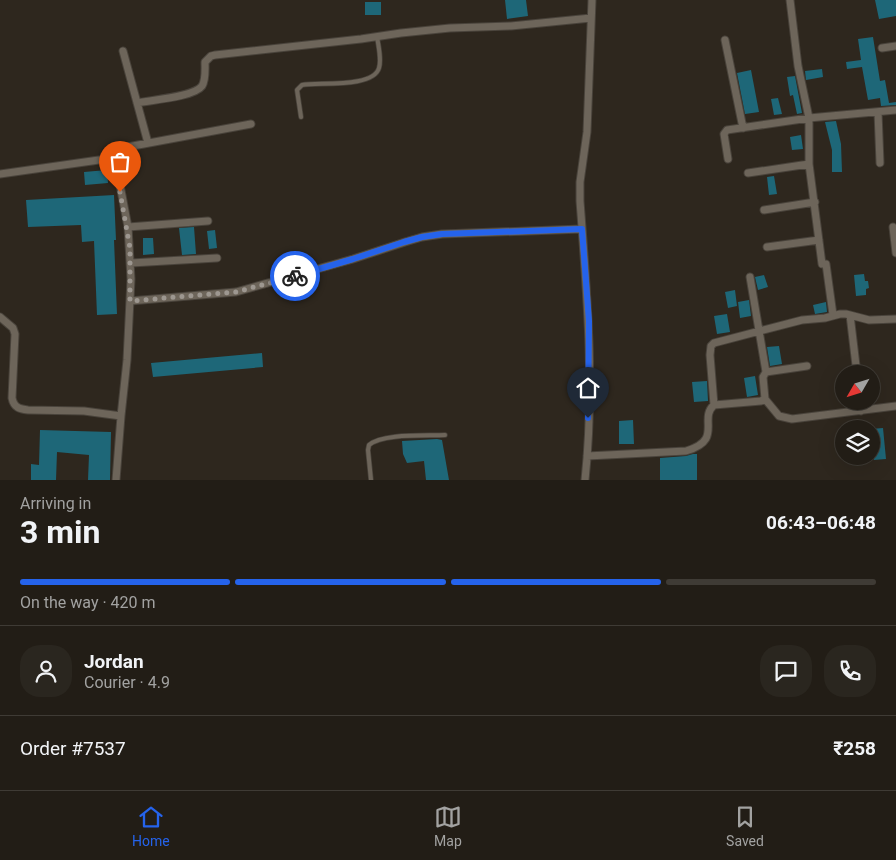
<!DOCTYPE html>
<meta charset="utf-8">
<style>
:root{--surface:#221d16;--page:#2a261f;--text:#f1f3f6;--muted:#a2a2a1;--line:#3f3b35;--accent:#2563eb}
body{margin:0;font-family:Roboto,sans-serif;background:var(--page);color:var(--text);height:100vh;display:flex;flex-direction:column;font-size:19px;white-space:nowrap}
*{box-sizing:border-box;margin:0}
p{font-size:16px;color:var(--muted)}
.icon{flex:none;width:28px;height:28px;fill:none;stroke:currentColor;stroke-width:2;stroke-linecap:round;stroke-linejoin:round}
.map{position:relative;height:480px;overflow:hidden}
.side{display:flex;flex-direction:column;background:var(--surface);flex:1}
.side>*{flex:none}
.needle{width:32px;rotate:231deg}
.controls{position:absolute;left:835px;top:365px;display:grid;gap:10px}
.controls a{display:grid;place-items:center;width:45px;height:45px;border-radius:50%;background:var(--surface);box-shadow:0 5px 20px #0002,0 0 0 1px var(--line);font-size:25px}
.pin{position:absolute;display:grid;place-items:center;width:42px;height:42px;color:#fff;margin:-51px -21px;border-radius:50% 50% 50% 0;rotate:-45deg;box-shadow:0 0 5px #0007}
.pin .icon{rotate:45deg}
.courier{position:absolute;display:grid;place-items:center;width:50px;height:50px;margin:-25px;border:4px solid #2563eb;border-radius:50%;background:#fff;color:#222;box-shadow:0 1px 6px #0007}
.summary em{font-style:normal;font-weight:700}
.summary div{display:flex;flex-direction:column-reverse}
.summary{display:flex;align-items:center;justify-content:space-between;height:85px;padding:0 20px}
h1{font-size:32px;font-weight:700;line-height:38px}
.bar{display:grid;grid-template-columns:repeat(4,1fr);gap:8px 5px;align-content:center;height:60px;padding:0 20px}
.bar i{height:6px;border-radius:4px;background:var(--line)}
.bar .current{background:var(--accent)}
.bar p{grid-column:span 4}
.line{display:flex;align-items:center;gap:12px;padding:0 20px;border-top:1px solid var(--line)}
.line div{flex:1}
.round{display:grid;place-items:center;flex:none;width:52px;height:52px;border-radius:20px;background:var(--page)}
.tabs{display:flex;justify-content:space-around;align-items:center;height:70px;border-top:1px solid var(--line);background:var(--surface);font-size:14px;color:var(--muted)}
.tabs a{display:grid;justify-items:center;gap:2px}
.tabs .current{color:var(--accent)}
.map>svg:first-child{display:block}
.building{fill:#1e6778}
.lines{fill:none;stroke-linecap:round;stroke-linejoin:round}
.lane-casing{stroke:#49433b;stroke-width:5.5}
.street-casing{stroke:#49433b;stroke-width:9}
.lane{stroke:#6d655a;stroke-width:4}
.street{stroke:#6d655a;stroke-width:7}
.done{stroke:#9d9790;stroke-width:5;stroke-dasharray:0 9}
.route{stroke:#2563eb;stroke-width:6}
</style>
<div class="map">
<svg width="896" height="480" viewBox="0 0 896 480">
<rect width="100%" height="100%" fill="#2e271e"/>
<!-- building -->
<path class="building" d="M505 0H526L528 16 507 19Z
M875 0H896V16L879 19Z
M365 2H381V15H365Z
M873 37 880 81 885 80 889 103 896 102V105L881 106 880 98 868 100 862 67 847 69 846 62 861 60 858 39Z
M822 69 823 77 806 80 805 71Z
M751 70 759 112 745 114 737 73Z
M795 76 802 113 797 114 793 95 790 96 787 77Z
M778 98 782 114 774 115 771 99Z
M836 121 841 144 842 172H832V150L825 122Z
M801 135 803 149 792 150 790 137Z
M107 170 108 183 85 185 84 172Z
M774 176 777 194 769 195 767 177Z
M114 195 116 240H114L117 314 97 315 94 241 82 242 81 225 28 227 26 200Z
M194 227 196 254 182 255 179 228Z
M215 230 217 248 209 249 207 231Z
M143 238H153L154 254 143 255Z
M864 274 865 281H868L869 288 866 289V295L856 296 854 275Z
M764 275 768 287 758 290 755 277Z
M735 290 737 306 728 308 725 292Z
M749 300 751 316 740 318 738 302Z
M826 302 827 312 815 314 813 305Z
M727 314 730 332 717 334 714 316Z
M779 346 782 364 770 366 767 347Z
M262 353 263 367 153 377 151 363Z
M755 376 758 395 747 397 744 378Z
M707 381 708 401 694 402 692 382Z
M633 420 634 444H619V421Z
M883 428 886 459 874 460 871 429Z
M40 430 111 432 110 480H88L89 455 57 452 56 480H31V464L39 465Z
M437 439 442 440 449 480H426L424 461 407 463 403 454 402 441Z
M693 454H697V480H660V458L686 456Z"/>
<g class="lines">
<defs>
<path id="lane" d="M301 117 297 90 302 85C320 82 373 88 379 68 382 59 378 45 377 36
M371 480 368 450 369 445C382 433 426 436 445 435"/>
<path id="street" d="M790 0 798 66 809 118V164L822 264
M725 40 743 128
M882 48 896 46
M123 51 148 143
M137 103C151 100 194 97 202 86 206 80 205 69 205 62L211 56 215 55 361 39 401 33 450 28 511 26 591 18
M878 112 880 163
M111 159 117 150 122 148 251 124
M728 159 724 134 727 130 809 118 896 110
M748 173 809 164
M0 174 106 159H111L116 164 128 227 131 279 127 360 121 416 116 480
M764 210 815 202
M128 227 208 221
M893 227 896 253
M767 247 819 240
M131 263 217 258
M826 264 833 315
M750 277 766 372
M130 301 236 292 353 259 405 242 422 237 442 234 582 229
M850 315 857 374
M0 317 13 328 15 334 12 398C14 408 20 409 28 410L84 411 121 416
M765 399 779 416 792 419 896 406
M860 401 861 411
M714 405 710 355 711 346 714 343 802 320 825 318 840 314H846L869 320 896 319
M587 456 686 451C724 440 698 419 714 405L761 401 765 399 763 377 766 372 807 366
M585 480C595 387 587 294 580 201V182L587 132 592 0"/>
</defs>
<!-- lane casing -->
<use href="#lane" class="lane-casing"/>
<!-- street casing -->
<use href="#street" class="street-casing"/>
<!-- lane -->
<use href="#lane" class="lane"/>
<!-- street -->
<use href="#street" class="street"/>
</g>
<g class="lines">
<!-- done -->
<path class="done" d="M120 192 130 248V301L236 292 295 276"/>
<!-- route -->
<path class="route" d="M295 276 353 259 404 242 422 237 442 234 582 229 589 321 588 418"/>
</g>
</svg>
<div class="controls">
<a><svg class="needle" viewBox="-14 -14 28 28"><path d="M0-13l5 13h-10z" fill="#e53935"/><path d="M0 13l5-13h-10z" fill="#a2a2a1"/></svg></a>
<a><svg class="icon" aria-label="layers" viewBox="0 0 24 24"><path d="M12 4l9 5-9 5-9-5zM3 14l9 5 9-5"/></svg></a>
</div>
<div class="pin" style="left:120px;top:192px;background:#ea580c"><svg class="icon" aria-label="bag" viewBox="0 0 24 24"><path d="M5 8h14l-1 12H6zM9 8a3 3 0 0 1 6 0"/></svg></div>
<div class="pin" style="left:588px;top:418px;background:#1f2937"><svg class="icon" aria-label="home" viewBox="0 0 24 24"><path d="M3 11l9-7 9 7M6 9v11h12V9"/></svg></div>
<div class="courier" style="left:295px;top:276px"><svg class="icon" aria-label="bike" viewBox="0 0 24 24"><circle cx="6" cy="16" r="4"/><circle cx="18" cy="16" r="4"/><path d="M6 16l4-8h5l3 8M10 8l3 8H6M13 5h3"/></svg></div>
</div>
<section class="side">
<div class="summary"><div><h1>3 min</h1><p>Arriving in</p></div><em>06:43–06:48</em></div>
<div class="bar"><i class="current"></i><i class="current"></i><i class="current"></i><i></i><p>On the way · 420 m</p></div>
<div class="line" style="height:90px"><a class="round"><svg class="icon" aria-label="person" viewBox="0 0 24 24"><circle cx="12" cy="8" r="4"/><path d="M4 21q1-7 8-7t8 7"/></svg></a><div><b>Jordan</b><p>Courier · 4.9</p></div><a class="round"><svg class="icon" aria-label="chat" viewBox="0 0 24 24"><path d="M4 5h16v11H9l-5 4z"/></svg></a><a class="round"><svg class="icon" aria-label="phone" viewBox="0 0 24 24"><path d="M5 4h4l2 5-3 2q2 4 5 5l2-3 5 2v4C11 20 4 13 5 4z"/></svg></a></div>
<div class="line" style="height:65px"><div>Order #7537</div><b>₹258</b></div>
</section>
<nav class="tabs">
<a class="current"><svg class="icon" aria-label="home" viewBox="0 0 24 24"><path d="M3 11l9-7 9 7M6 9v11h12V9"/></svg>Home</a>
<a><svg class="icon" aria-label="map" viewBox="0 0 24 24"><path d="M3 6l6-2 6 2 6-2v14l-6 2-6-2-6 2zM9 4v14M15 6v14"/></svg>Map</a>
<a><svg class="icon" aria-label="saved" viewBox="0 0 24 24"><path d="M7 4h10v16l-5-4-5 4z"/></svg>Saved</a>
</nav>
